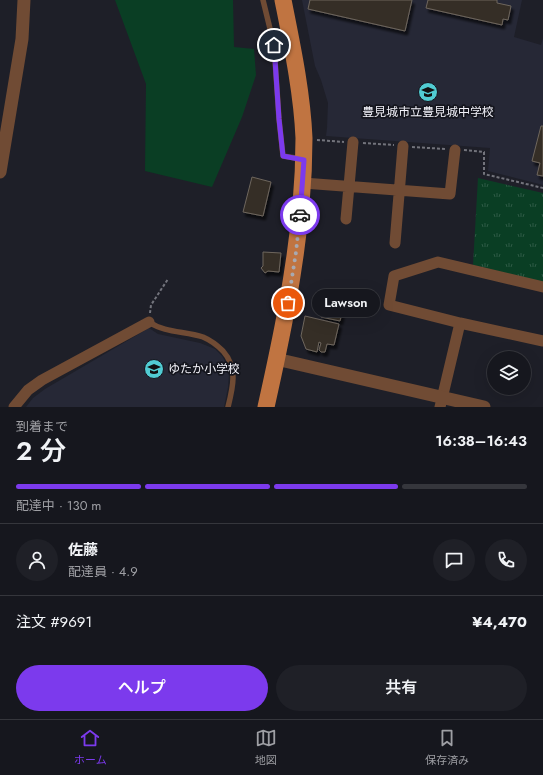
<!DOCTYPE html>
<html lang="ja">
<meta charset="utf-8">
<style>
:root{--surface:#16171e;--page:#1f2027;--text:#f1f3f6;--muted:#9e9fa4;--line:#35363c;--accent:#7c3aed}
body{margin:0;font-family:Jost,"Noto Sans JP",sans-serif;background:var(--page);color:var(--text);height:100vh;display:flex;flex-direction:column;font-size:15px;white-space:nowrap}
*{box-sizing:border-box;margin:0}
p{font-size:13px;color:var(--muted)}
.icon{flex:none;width:22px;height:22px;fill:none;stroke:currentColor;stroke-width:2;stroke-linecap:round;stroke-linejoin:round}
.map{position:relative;height:407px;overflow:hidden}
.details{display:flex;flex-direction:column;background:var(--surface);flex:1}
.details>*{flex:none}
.controls{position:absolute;left:487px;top:351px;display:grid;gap:8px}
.controls a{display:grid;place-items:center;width:44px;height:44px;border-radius:50%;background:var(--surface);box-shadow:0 4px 16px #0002,0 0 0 1px var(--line);font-size:20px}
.pin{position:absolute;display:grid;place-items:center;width:34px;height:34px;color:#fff;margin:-17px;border:2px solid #fff;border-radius:50%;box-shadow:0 1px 4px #0007}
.courier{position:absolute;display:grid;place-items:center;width:40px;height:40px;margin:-20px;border:3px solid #7c3aed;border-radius:50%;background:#fff;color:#222;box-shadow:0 1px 5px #0007}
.bubble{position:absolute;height:28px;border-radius:14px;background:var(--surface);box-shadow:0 4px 16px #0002,0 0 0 1px var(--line);font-size:13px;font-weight:600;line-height:28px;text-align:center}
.headline em{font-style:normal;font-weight:600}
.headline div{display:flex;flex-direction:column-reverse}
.headline{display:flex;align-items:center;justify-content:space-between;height:68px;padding:0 16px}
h1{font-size:26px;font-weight:600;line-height:30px}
.bar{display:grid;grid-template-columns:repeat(4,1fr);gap:6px 4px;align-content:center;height:48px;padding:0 16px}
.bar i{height:5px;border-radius:3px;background:var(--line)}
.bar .active{background:var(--accent)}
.bar p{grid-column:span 4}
.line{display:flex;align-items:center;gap:10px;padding:0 16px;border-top:1px solid var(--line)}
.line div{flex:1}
.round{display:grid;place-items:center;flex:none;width:42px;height:42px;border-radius:21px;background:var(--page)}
.button{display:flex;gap:8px;margin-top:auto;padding:8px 16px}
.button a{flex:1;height:46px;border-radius:24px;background:var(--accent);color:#fff;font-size:16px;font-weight:600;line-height:46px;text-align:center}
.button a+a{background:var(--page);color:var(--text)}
.tabs{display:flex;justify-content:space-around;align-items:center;height:56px;border-top:1px solid var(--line);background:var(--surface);font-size:11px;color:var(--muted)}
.tabs a{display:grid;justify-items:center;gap:2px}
.tabs .active{color:var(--accent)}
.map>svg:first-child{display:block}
.built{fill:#262836}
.green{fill:#0a3e24}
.park{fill:url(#park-tufts)}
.building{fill:#352e26;stroke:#6e665d;filter:url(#shadow)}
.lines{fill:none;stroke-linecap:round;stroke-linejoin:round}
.path{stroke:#73747c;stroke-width:2;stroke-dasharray:3 2;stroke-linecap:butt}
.service{stroke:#704b34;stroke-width:5.5}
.minor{stroke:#704b34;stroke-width:11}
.tertiary{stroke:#704b34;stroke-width:13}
.primary{stroke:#c07441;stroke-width:17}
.done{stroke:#a8a9b0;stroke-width:4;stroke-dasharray:0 7.2}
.route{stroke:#7c3aed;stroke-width:5}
.labels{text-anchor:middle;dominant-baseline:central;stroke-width:3.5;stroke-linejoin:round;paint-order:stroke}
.poi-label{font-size:12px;fill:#f3f3fa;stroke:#15161e}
</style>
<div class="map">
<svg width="543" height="407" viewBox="0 0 543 407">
<defs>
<pattern id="park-tufts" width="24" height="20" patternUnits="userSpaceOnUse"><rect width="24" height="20" fill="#0a3e24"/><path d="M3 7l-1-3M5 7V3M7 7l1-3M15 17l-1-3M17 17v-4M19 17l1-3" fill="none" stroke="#2e5a45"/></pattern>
<filter id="shadow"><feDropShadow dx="2.5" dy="4" stdDeviation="1" flood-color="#0009"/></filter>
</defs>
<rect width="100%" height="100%" fill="#1e1f28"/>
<!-- built -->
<path class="built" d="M302 0H522L514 37 541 45 543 38V185L488 171 490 148 326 136 327 128 328 103 321 80 315 66Z
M149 328 158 334 200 343 215 349 222 356 226 363 229 374 228 387 224 407H26L33 398 45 389Z"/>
<!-- green -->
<path class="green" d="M115 0H233L234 47 254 49 256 75 242 117 212 187 145 171 146 84Z"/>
<!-- park -->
<path class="park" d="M478 178 543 193V282L473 265Z"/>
<!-- building -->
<path class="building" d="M310 0H412L405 31 308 9Z
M428 0H497V3L511 6 508 20 503 19 502 25 426 8Z
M541 126H543V176L537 175 540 163 532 161Z
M252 177 271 182 263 216 243 212Z
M263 252 281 253 279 272 268 271 265 273 261 268 263 266Z
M326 295 345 300 340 321 321 317Z
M305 316 339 324 334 345 327 344 325 352H321L319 350 321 343 319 342 317 352 306 349 301 336Z"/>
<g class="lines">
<!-- path -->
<path class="path" d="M317 140 344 142
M363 143 394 145
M412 147 446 149
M464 150 484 152V174L543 188
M150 313 151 305 168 279"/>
<!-- service -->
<path class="service" d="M263 0 274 45 279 119 283 156 302 159
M149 322C165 333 185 331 203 337 210 340 218 346 223 351 238 368 233 387 228 407"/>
<!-- minor -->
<path class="minor" d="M303 183 450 194 455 150
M346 219 353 142
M395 243 403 146
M543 287 438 262 394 276 389 305 460 323 543 341
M14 407 28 390 42 380 149 322
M440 407 460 323"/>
<!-- tertiary -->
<path class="tertiary" d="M0 172 22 39 24 0
M276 359 484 407"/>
<!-- primary -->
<path class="primary" d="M266 407C281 340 295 273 301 204 303 182 304 160 304 138 302 92 292 45 283 0"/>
</g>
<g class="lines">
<!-- done -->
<path class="done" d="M288 303 296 252 300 215"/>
<!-- route -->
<path class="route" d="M274 45 279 119 283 156 304 160 300 215"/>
</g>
<!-- icons -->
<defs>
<symbol id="school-disc" viewBox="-11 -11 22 22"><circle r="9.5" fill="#51ccd3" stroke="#15161e"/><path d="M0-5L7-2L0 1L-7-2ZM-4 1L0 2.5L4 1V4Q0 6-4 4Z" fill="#111"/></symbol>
</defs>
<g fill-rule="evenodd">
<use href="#school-disc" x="417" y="81" width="22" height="22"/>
<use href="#school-disc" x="143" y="358" width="22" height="22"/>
</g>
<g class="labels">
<!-- poi labels -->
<g class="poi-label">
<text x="428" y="112">豊見城市立豊見城中学校</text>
<text x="168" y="369" text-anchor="start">ゆたか小学校</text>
</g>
</g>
</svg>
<div class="controls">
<a><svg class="icon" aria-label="layers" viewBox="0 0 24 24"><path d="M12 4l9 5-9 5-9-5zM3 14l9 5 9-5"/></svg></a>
</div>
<div class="pin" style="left:288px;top:303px;background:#ea580c"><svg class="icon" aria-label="bag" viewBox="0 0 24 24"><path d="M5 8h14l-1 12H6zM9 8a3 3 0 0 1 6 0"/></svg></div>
<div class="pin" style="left:274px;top:45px;background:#1f2937"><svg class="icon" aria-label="home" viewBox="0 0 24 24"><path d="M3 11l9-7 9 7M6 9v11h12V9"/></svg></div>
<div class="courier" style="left:300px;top:215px"><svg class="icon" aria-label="car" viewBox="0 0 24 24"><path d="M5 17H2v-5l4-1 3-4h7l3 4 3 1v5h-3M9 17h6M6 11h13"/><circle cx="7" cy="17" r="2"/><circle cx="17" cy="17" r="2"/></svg></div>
<div class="bubble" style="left:312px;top:289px;width:68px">Lawson</div>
</div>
<section class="details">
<div class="headline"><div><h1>2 分</h1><p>到着まで</p></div><em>16:38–16:43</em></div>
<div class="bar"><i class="active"></i><i class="active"></i><i class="active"></i><i></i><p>配達中 · 130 m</p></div>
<div class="line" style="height:72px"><a class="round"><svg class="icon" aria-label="person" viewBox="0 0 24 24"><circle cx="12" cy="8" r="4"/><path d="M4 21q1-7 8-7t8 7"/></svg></a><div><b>佐藤</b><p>配達員 · 4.9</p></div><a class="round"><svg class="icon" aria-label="chat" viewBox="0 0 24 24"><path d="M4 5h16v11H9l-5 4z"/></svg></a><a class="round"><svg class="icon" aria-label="phone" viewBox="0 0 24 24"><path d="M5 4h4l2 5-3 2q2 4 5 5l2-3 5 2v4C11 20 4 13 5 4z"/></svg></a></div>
<div class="line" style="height:52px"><div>注文 #9691</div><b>¥4,470</b></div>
<div class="button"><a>ヘルプ</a><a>共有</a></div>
</section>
<nav class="tabs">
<a class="active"><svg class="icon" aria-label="home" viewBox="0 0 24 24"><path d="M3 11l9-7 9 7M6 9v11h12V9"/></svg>ホーム</a>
<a><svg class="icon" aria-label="map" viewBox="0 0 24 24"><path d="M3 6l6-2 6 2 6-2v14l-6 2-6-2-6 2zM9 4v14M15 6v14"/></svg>地図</a>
<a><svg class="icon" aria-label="saved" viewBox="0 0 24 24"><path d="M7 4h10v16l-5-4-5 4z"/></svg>保存済み</a>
</nav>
